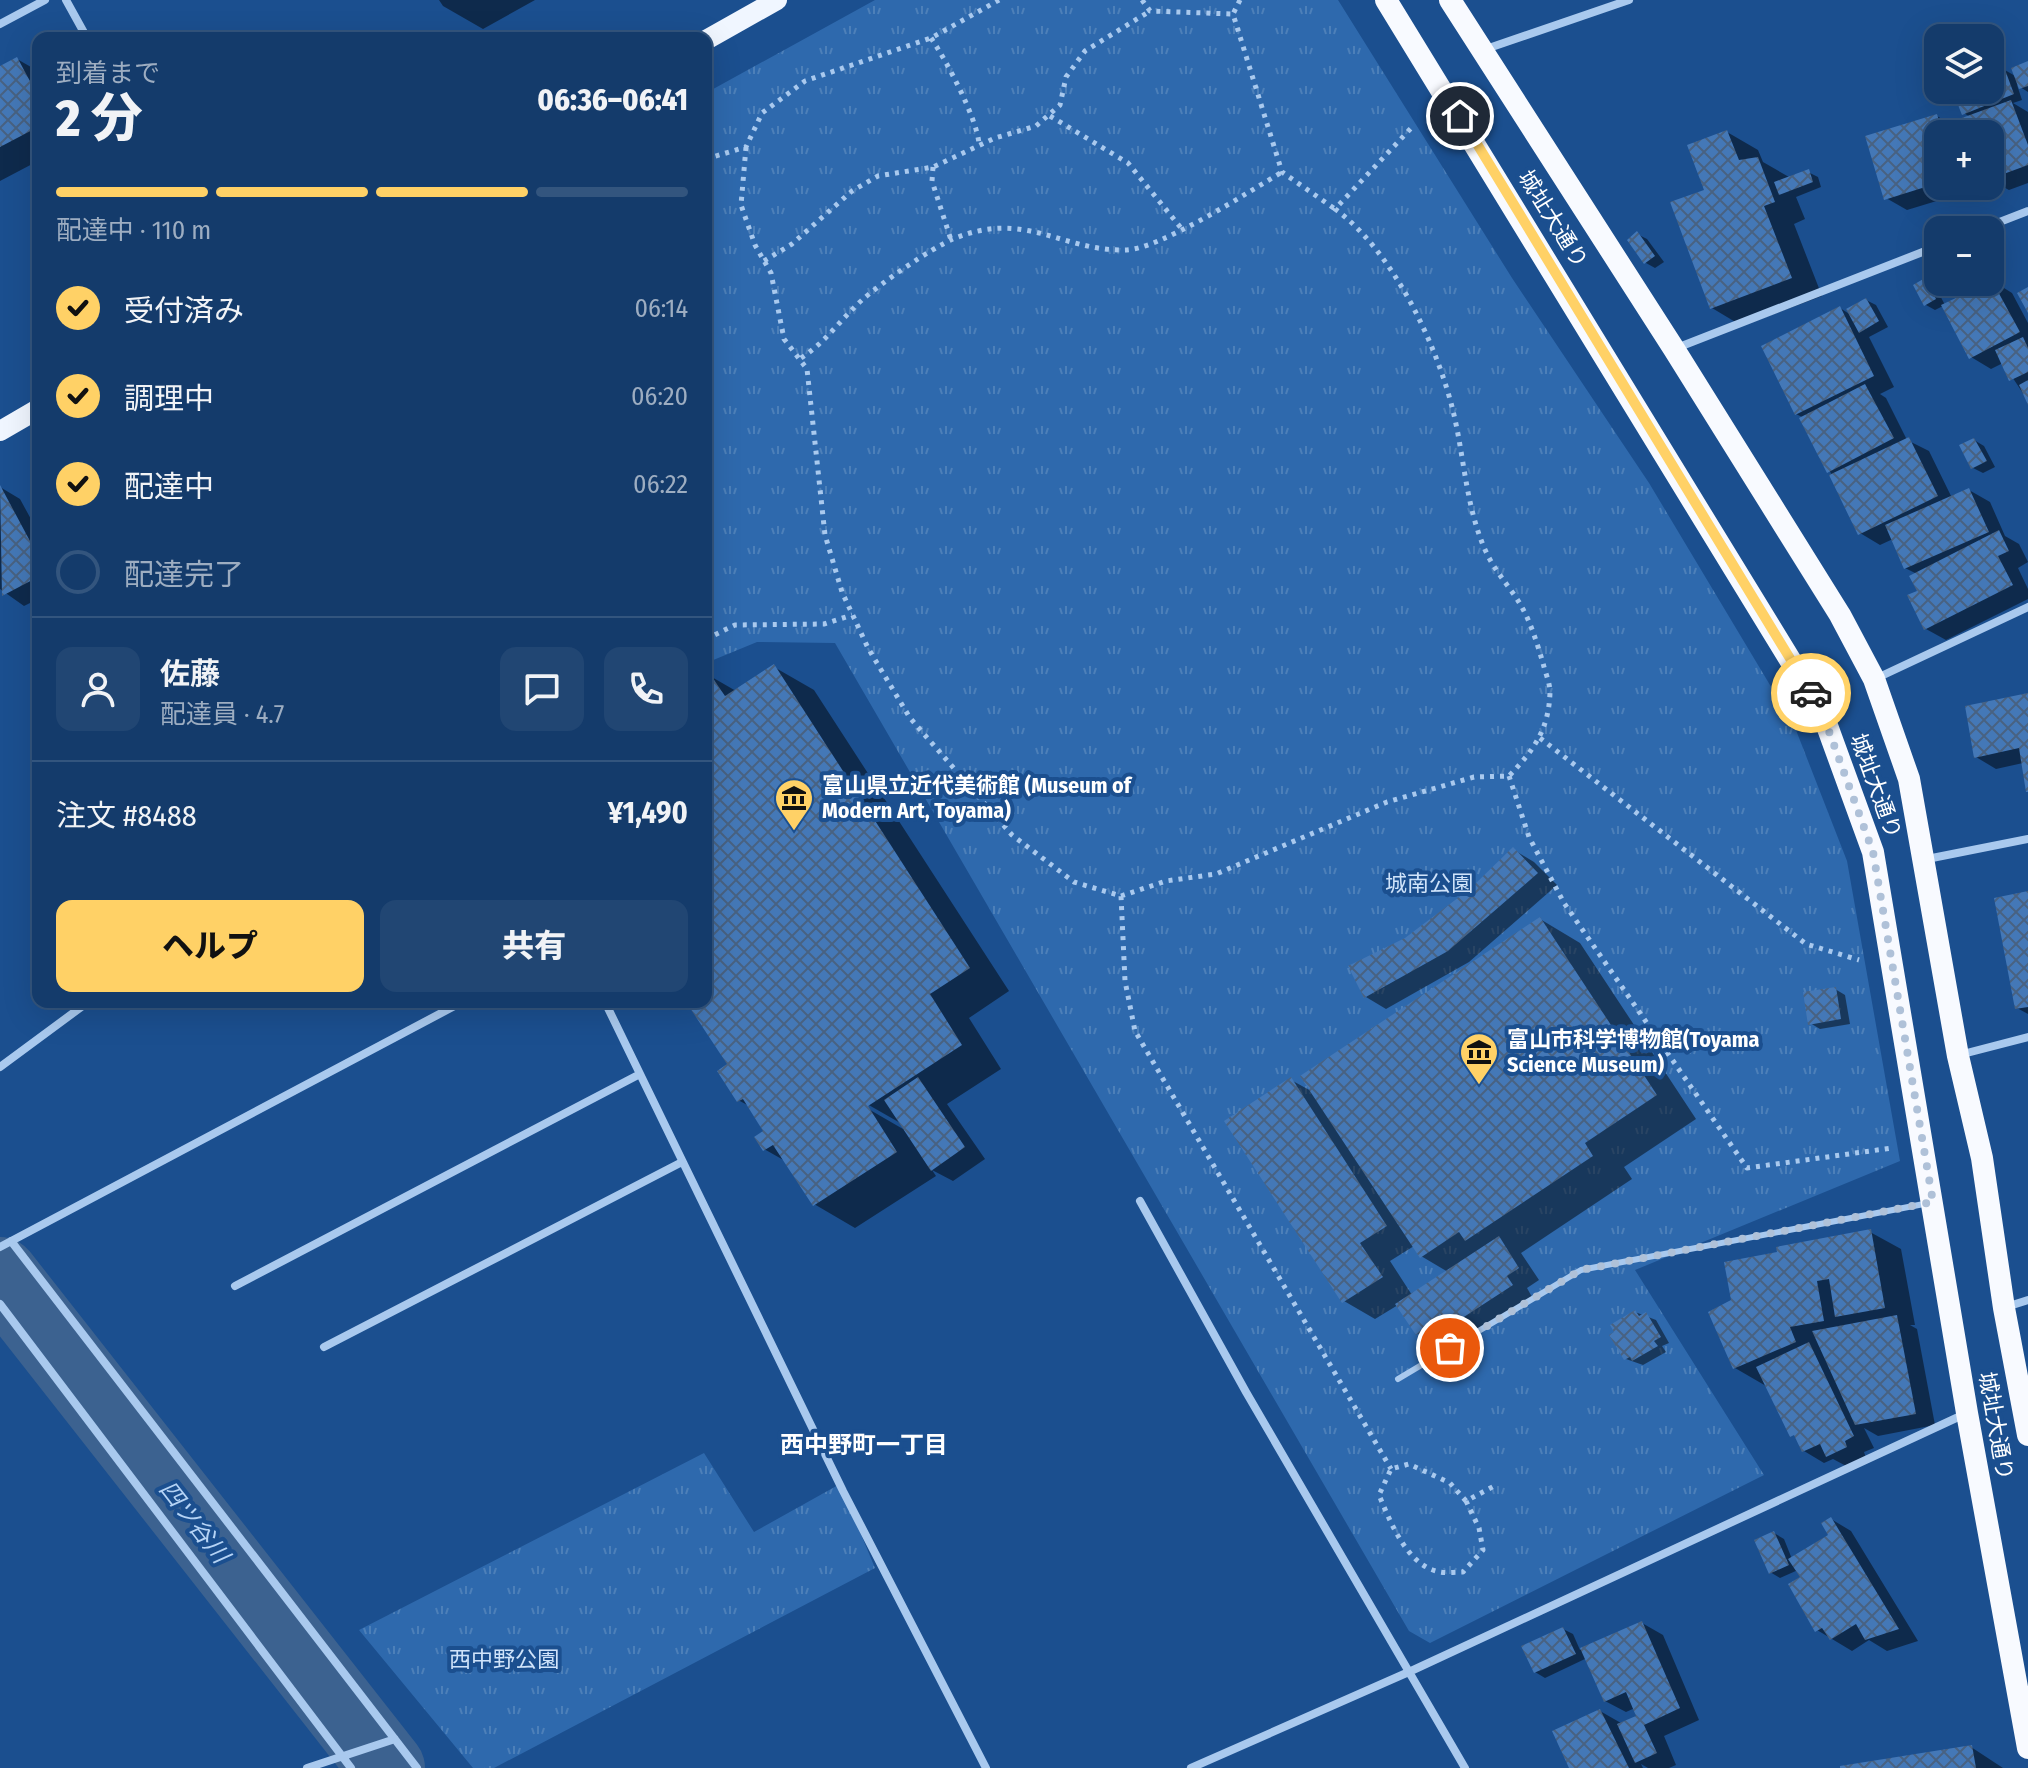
<!DOCTYPE html>
<html lang="ja">
<meta charset="utf-8">
<style>
:root{--surface:#143b6b;--page:#214673;--text:#f1f3f6;--muted:#9dadc1;--line:#33557e;--accent:#ffd166}
body{margin:0;font-family:"Fira Sans Condensed","Noto Sans JP",sans-serif;background:var(--page);color:var(--text);height:100vh;display:flex;flex-direction:column;font-size:30px;white-space:nowrap}
*{box-sizing:border-box;margin:0}
p{font-size:26px;color:var(--muted)}
.icon{flex:none;width:44px;height:44px;fill:none;stroke:currentColor;stroke-width:2;stroke-linecap:round;stroke-linejoin:round}
.map{position:relative;flex:1;overflow:hidden}
.side{position:absolute;left:32px;top:32px;width:680px;height:976px;display:flex;flex-direction:column;background:var(--surface);border-radius:16px;box-shadow:0 8px 32px #0002,0 0 0 2px var(--line)}
.side>*{flex:none}
.fabs{position:absolute;left:1924px;top:24px;display:grid;gap:16px}
.fabs a{display:grid;place-items:center;width:80px;height:80px;border-radius:16px;background:var(--surface);box-shadow:0 8px 32px #0002,0 0 0 2px var(--line);font-size:40px}
.pin{position:absolute;display:grid;place-items:center;width:68px;height:68px;color:#fff;margin:-34px;border:4px solid #fff;border-radius:50%;box-shadow:0 2px 8px #0007}
.courier{position:absolute;display:grid;place-items:center;width:80px;height:80px;margin:-40px;border:6px solid #ffd166;border-radius:50%;background:#fff;color:#222;box-shadow:0 2px 10px #0007}
.headline em{font-style:normal;font-weight:800}
.headline div{display:flex;flex-direction:column-reverse}
.headline{display:flex;align-items:center;justify-content:space-between;height:136px;padding:0 24px}
h1{font-size:52px;font-weight:800;line-height:60px}
.bar{display:grid;grid-template-columns:repeat(4,1fr);gap:12px 8px;align-content:center;height:96px;padding:0 24px}
.bar i{height:10px;border-radius:6px;background:var(--line)}
.bar .current{background:var(--accent)}
.bar p{grid-column:span 4}
.line{display:flex;align-items:center;gap:20px;padding:0 24px;border-top:2px solid var(--line)}
.line div{flex:1}
.round{display:grid;place-items:center;flex:none;width:84px;height:84px;border-radius:16px;background:var(--page)}
ol{padding:0 24px;list-style:none}
li{display:flex;align-items:center;gap:24px;height:88px}
li p{margin-inline-start:auto}
li .icon{padding:8px;border-radius:50%;background:var(--accent);color:#111;stroke-width:4}
li:last-child{color:var(--muted)}
li i{width:44px;height:44px;border:4px solid var(--line);border-radius:50%}
.action{display:flex;gap:16px;margin-top:auto;padding:16px 24px}
.action a{flex:1;height:92px;border-radius:16px;background:var(--accent);color:#111;font-size:32px;font-weight:800;line-height:92px;text-align:center}
.action a+a{background:var(--page);color:var(--text)}
.map>svg:first-child{display:block}
.grass{fill:url(#grass-tufts)}
.shadow{fill:#0007;fill-rule:evenodd}
.lines{fill:none;stroke-linecap:round;stroke-linejoin:round}
.river{stroke:#3c6290;stroke-width:76}
.building{fill:url(#building-cross-hatch)}
.path{stroke:#a9c9ee;stroke-width:5;stroke-dasharray:4 6;stroke-linecap:butt}
.service{stroke:#a9c9ee;stroke-width:6}
.minor{stroke:#a9c9ee;stroke-width:8}
.primary{stroke:#f0f6ff;stroke-width:20}
.trunk{stroke:#f8faff;stroke-width:22}
.done{stroke:#afc1d8;stroke-width:8;stroke-dasharray:0 14.4}
.route{stroke:#ffd166;stroke-width:10}
.labels{text-anchor:middle;dominant-baseline:central;stroke-width:8;stroke-linejoin:round;paint-order:stroke}
.street-label{font-size:22px;fill:#fff;stroke:#1b4f8f}
.poi-label{font-size:22px;font-weight:bold;fill:#fff;stroke:#1b4f8f;text-anchor:start}
.park-label{font-size:22px;fill:#cfe3fa;stroke:#1b4f8f}
.neighbourhood-label{font-size:24px;font-weight:bold;fill:#fff;stroke:#1b4f8f}
.water-label{font-size:24px;font-style:italic;fill:#b5d3f5;stroke:#1b4f8f}
</style>
<div class="map">
<svg width="2028" height="1768" viewBox="0 0 2028 1768">
<defs>
<pattern id="grass-tufts" width="24" height="20" patternUnits="userSpaceOnUse" patternTransform="scale(2)"><rect width="24" height="20" fill="#2e69ad"/><path d="M3 7l-1-3M5 7V3M7 7l1-3M15 17l-1-3M17 17v-4M19 17l1-3" fill="none" stroke="#4d80b9"/></pattern>
<pattern id="building-cross-hatch" width="8" height="8" patternUnits="userSpaceOnUse" patternTransform="scale(2)"><rect width="8" height="8" fill="#4478b7"/><path d="M0 0l8 8M0 8l8-8" fill="none" stroke="#486282"/></pattern>
</defs>
<rect width="100%" height="100%" fill="#1b4f8f"/>
<!-- grass -->
<path class="grass" d="M875 0H1338L1512 278 1649 483 1794 725 1847 861 1900 1161 1635 1270 1764 1475 1430 1643 1409 1631 835 643 757 642 706 663V93Z
M704 1453 754 1532 840 1484 875 1568 494 1768H473L359 1630Z"/>
<!-- shadow -->
<path class="shadow" d="M439 0H535L483 29 443 6Z
M17 59 38 71V161L0 181V68Z
M2028 63V92L2017 85 2022 100 2013 103 2028 112V183L2009 190 1990 180V134H1966L1970 117 1964 113 1954 90H1990V75L2003 69 2017 77Z
M1937 116 1957 128 1959 134H1938V186L1976 189 1907 210 1886 198Z
M1727 132 1758 150 1763 162 1789 177 1808 172 1818 177 1821 187 1796 197 1805 219 1794 224 1822 296 1742 326 1712 308 1707 191Z
M1637 234 1647 239 1664 262 1655 268 1646 263 1630 240Z
M1991 263 2001 268 2005 279 1996 283 2012 293 2028 323V401L2003 363 1991 369 1971 357 1943 306 1935 310 1926 305 1925 281 1935 286 1945 305 1990 282Z
M1866 300 1876 305 1888 327 1869 337 1894 387 1880 394 1886 398 1907 440 1929 451 1952 498 1969 490 1990 502 2005 536 2019 544 2028 562 2018 568 2028 589V599L1946 640 1926 629 1917 574 1905 568 1893 539 1880 545 1860 533 1804 418 1796 414 1840 308 1851 315Z
M1974 440 1984 446 1995 467 1983 473 1973 468Z
M0 487 20 499 38 532V599L24 606 0 589Z
M774 667 814 690 1009 991 969 1018 1001 1069 947 1104 985 1159 953 1181 932 1170 936 1176 855 1228 814 1204 787 1162 764 1149 766 1132 751 1107 738 1100 729 1065 688 1002H706V679L710 676 736 691ZM860 1100 902 1124 903 1129 858 1103Z
M2028 695V790L2023 763 1996 769 1976 757Z
M1514 850 1534 862 1557 885 1469 962 1386 1009 1366 997 1406 940 1473 889Z
M2028 893V1014L2017 1008Z
M1540 919 1580 943 1696 1119 1624 1167 1632 1179 1521 1253 1539 1280 1527 1288 1532 1297 1469 1338 1459 1332 1438 1345 1417 1333 1398 1305 1375 1319 1344 1301 1291 1080 1313 1092ZM1414 1246 1421 1256 1448 1272 1412 1295 1390 1261Z
M1835 989 1845 995 1850 1024 1820 1029 1810 1023Z
M1870 1232 1901 1249 1915 1325H1910L1917 1329 1935 1425 1878 1436 1864 1428 1874 1448 1864 1452 1866 1458 1848 1467 1833 1459 1824 1463 1804 1451 1766 1386 1735 1368 1710 1313Z
M1635 1312 1656 1320 1669 1343 1662 1346 1666 1352 1643 1365 1626 1359Z
M1831 1519 1851 1531 1918 1641 1887 1651 1869 1640 1852 1651 1817 1630 1798 1570 1780 1578 1770 1572 1774 1533 1784 1539 1792 1559 1831 1536Z
M1642 1623 1663 1635 1699 1720 1664 1736 1676 1765 1669 1768H1648L1641 1764 1643 1768H1571L1600 1711 1621 1723 1639 1717 1635 1708 1626 1712 1605 1701 1587 1658 1545 1678 1535 1672 1563 1629 1573 1634 1580 1650Z
M1971 1747 2003 1768H1842Z"/>
<g class="lines">
<!-- river -->
<path class="river" d="M0 1275 387 1768"/>
</g>
<!-- building -->
<path class="building" d="M17 57 38 96V127L0 147V66Z
M2028 61V86L2019 89 2011 68Z
M2004 67 2014 94 1962 115 1952 90H1990V72Z
M2011 100 2028 145V165L1990 179V134H1964L1959 119Z
M1937 114 1943 134H1938V183L1884 200 1865 136Z
M1727 130 1739 160 1758 157 1775 202 1764 206 1792 278 1710 309 1670 202 1704 190 1687 145Z
M1809 169 1813 182 1779 195 1774 182Z
M1637 231 1655 256 1644 264 1627 240Z
M1990 258 1997 274 1990 277 2020 332 1969 359 1941 305 1990 282Z
M1925 278 1936 299 1924 306 1913 285Z
M2028 287V313L2017 293Z
M1866 298 1879 321 1859 333 1846 309Z
M1840 306 1874 376 1795 415 1761 346Z
M2023 337 2028 348V372L2009 381 1995 350Z
M2028 380V405L2019 385Z
M1865 384 1894 438 1827 473 1799 418Z
M1909 437 1938 496 1858 535 1829 475Z
M1974 438 1987 461 1971 469 1959 445Z
M0 485 38 556V577L2 596Z
M1969 488 1989 532 1904 569 1885 525Z
M1999 530 2009 551 1998 556 2013 585 1924 630 1907 595 1917 591 1909 576Z
M774 664 970 968 930 994 962 1045 868 1106 897 1152 813 1206 773 1145 763 1151 754 1137 763 1131 743 1099 737 1102 717 1071 727 1064 686 1002H706V676L710 674 725 696Z
M2028 693V792H2026L2019 748 1974 758 1965 706Z
M1513 847 1538 873 1448 951 1364 998 1348 966 1405 938 1471 888Z
M2028 891V1007L2015 1009 1994 898Z
M1540 917 1657 1095 1585 1143 1593 1156 1465 1241 1459 1232 1420 1258 1300 1076Z
M1836 987 1841 1019 1808 1025 1803 992Z
M918 1077 965 1147 931 1171 884 1100Z
M1291 1077 1387 1226 1360 1243 1383 1277 1342 1303 1224 1121Z
M1871 1229 1885 1308 1835 1317 1829 1279 1817 1281 1824 1321 1790 1327 1796 1342 1733 1369 1708 1312 1731 1300 1724 1262 1777 1252 1776 1247Z
M1499 1236 1519 1268 1507 1276 1513 1285 1447 1328 1441 1319 1416 1335 1395 1304Z
M1635 1310 1639 1316 1646 1312 1661 1337 1654 1341 1658 1346 1632 1361 1630 1357 1624 1360 1609 1335 1614 1332 1610 1325Z
M1897 1315 1916 1414 1855 1425 1812 1331Z
M1809 1342 1854 1436 1845 1441 1847 1447 1826 1457 1820 1444 1802 1452 1794 1435 1790 1437 1756 1367Z
M1831 1517 1899 1629 1865 1640 1856 1624 1830 1640 1822 1628 1815 1632 1788 1584 1800 1577 1788 1559 1828 1535 1821 1523Z
M1774 1531 1789 1565 1769 1574 1754 1540Z
M1642 1621 1680 1708 1644 1725 1657 1753 1635 1763 1617 1724 1636 1716 1626 1692 1604 1702 1580 1648Z
M1563 1627 1576 1654 1534 1673 1521 1646Z
M1600 1709 1629 1768H1569L1552 1731Z
M1972 1745 1976 1768H1840V1766Z"/>
<g class="lines">
<!-- path -->
<path class="path" d="M1142 0 1150 11 1233 14
M1240 0 1233 14 1282 172 1335 209
M931 38C946 60 977 118 979 144
M1050 116 1128 163 1181 228
M746 147 741 205 755 245 771 273 784 339 807 369 825 535 842 592 868 648 910 718 1012 835 1074 882 1121 896 1125 981 1135 1031 1391 1469
M706 159 746 147 762 113 805 81 931 38 999 0
M933 167 932 181 951 240
M764 261 792 244 852 191 878 176 933 167 995 138 1036 126 1060 105 1066 77 1085 51 1150 11
M801 358C826 342 840 320 862 300 881 283 930 249 953 239 1025 209 1060 251 1125 250 1159 250 1250 191 1282 172
M706 639 735 625 824 624 852 615
M1540 738 1806 944 1859 960
M1509 776 1529 837 1564 903 1747 1168 1892 1148
M1121 896 1166 881 1216 874 1387 802 1474 777 1509 776C1534 750 1549 729 1550 692 1550 683 1545 672 1543 663 1536 640 1529 616 1515 596 1503 579 1491 565 1483 545 1466 503 1464 458 1454 415 1438 346 1393 251 1335 209L1414 125
M1466 1501 1450 1483 1409 1464 1391 1469 1379 1495C1390 1521 1406 1563 1436 1571 1444 1574 1455 1572 1463 1572L1483 1550 1479 1528 1466 1501 1496 1485"/>
<!-- service -->
<path class="service" d="M1398 1379 1581 1270 1929 1203"/>
<!-- minor -->
<path class="minor" d="M66 0 87 38
M0 24 45 0
M1483 50 1629 0
M1979 230 2028 211
M1674 349 1938 246
M1877 678 2028 607
M1927 859 2028 839
M605 1002 843 1491 986 1768
M1959 1055 2028 1037
M0 1067 88 1002
M1140 1201 1246 1392 1465 1768
M11 1241 417 1768
M0 1247 462 1002
M235 1286 640 1074
M0 1304 351 1768
M2006 1307 2028 1300
M324 1347 682 1162
M307 1768 395 1739
M1191 1768 1411 1671 1967 1413"/>
<!-- primary -->
<path class="primary" d="M706 40 777 0
M0 431 38 409"/>
<!-- trunk -->
<path class="trunk" d="M1386 0 1822 712 1873 852 1967 1413 2028 1748
M1450 0 1674 349 1840 615 1874 679 1909 779 1958 1056 1982 1158 2004 1308 2028 1435"/>
</g>
<g class="lines">
<!-- done -->
<path class="done" d="M1450 1348 1581 1270 1933 1202 1873 852 1822 712 1811 693"/>
<!-- route -->
<path class="route" d="M1460 116 1811 693"/>
</g>
<!-- icons -->
<defs>
<symbol id="museum-pin" viewBox="-11 -11 22 30"><path d="M0 17L-7.5 6A9.5 9.5 0 1 1 7.5 6Z" fill="#ffd166" stroke="#1b4f8f"/><path d="M0-6L6-3V-2H-6V-3ZM-5-1h2V3h-2ZM-1-1h2V3h-2ZM3-1h2V3H3ZM-6 4H6V6H-6Z" fill="#111"/></symbol>
</defs>
<g fill-rule="evenodd">
<use href="#museum-pin" x="772" y="776" width="44" height="60"/>
<use href="#museum-pin" x="1457" y="1030" width="44" height="60"/>
</g>
<g class="labels">
<!-- street labels -->
<g class="street-label">
<text transform="translate(1553 219) rotate(58)">城址大通り</text>
<text transform="translate(1876 786) rotate(70)">城址大通り</text>
<text transform="translate(1996 1426) rotate(80)">城址大通り</text>
</g>
<!-- poi labels -->
<g class="poi-label">
<text x="822" y="785">富山県立近代美術館 (Museum of<tspan x="822" dy="25">Modern Art, Toyama)</tspan></text>
<text x="1507" y="1039">富山市科学博物館(Toyama<tspan x="1507" dy="25">Science Museum)</tspan></text>
</g>
<!-- park labels -->
<g class="park-label">
<text x="1429" y="883">城南公園</text>
<text x="504" y="1659">西中野公園</text>
</g>
<!-- neighbourhood labels -->
<g class="neighbourhood-label">
<text x="864" y="1445">西中野町一丁目</text>
</g>
<!-- water labels -->
<g class="water-label">
<text transform="translate(194 1522) rotate(52)">四ツ谷川</text>
</g>
</g>
</svg>
<div class="fabs">
<a><svg class="icon" aria-label="layers" viewBox="0 0 24 24"><path d="M12 4l9 5-9 5-9-5zM3 14l9 5 9-5"/></svg></a>
<a>+</a>
<a>−</a>
</div>
<div class="pin" style="left:1450px;top:1348px;background:#ea580c"><svg class="icon" aria-label="bag" viewBox="0 0 24 24"><path d="M5 8h14l-1 12H6zM9 8a3 3 0 0 1 6 0"/></svg></div>
<div class="pin" style="left:1460px;top:116px;background:#1f2937"><svg class="icon" aria-label="home" viewBox="0 0 24 24"><path d="M3 11l9-7 9 7M6 9v11h12V9"/></svg></div>
<div class="courier" style="left:1811px;top:693px"><svg class="icon" aria-label="car" viewBox="0 0 24 24"><path d="M5 17H2v-5l4-1 3-4h7l3 4 3 1v5h-3M9 17h6M6 11h13"/><circle cx="7" cy="17" r="2"/><circle cx="17" cy="17" r="2"/></svg></div>
<section class="side">
<div class="headline"><div><h1>2 分</h1><p>到着まで</p></div><em>06:36–06:41</em></div>
<div class="bar"><i class="current"></i><i class="current"></i><i class="current"></i><i></i><p>配達中 · 110 m</p></div>
<ol>
<li><svg class="icon" aria-label="check" viewBox="0 0 24 24"><path d="M5 12l5 5 9-10"/></svg>受付済み<p>06:14</p></li>
<li><svg class="icon" aria-label="check" viewBox="0 0 24 24"><path d="M5 12l5 5 9-10"/></svg>調理中<p>06:20</p></li>
<li><svg class="icon" aria-label="check" viewBox="0 0 24 24"><path d="M5 12l5 5 9-10"/></svg>配達中<p>06:22</p></li>
<li><i></i>配達完了</li>
</ol>
<div class="line" style="height:144px"><a class="round"><svg class="icon" aria-label="person" viewBox="0 0 24 24"><circle cx="12" cy="8" r="4"/><path d="M4 21q1-7 8-7t8 7"/></svg></a><div><b>佐藤</b><p>配達員 · 4.7</p></div><a class="round"><svg class="icon" aria-label="chat" viewBox="0 0 24 24"><path d="M4 5h16v11H9l-5 4z"/></svg></a><a class="round"><svg class="icon" aria-label="phone" viewBox="0 0 24 24"><path d="M5 4h4l2 5-3 2q2 4 5 5l2-3 5 2v4C11 20 4 13 5 4z"/></svg></a></div>
<div class="line" style="height:104px"><div>注文 #8488</div><b>¥1,490</b></div>
<div class="action"><a>ヘルプ</a><a>共有</a></div>
</section>
</div>
